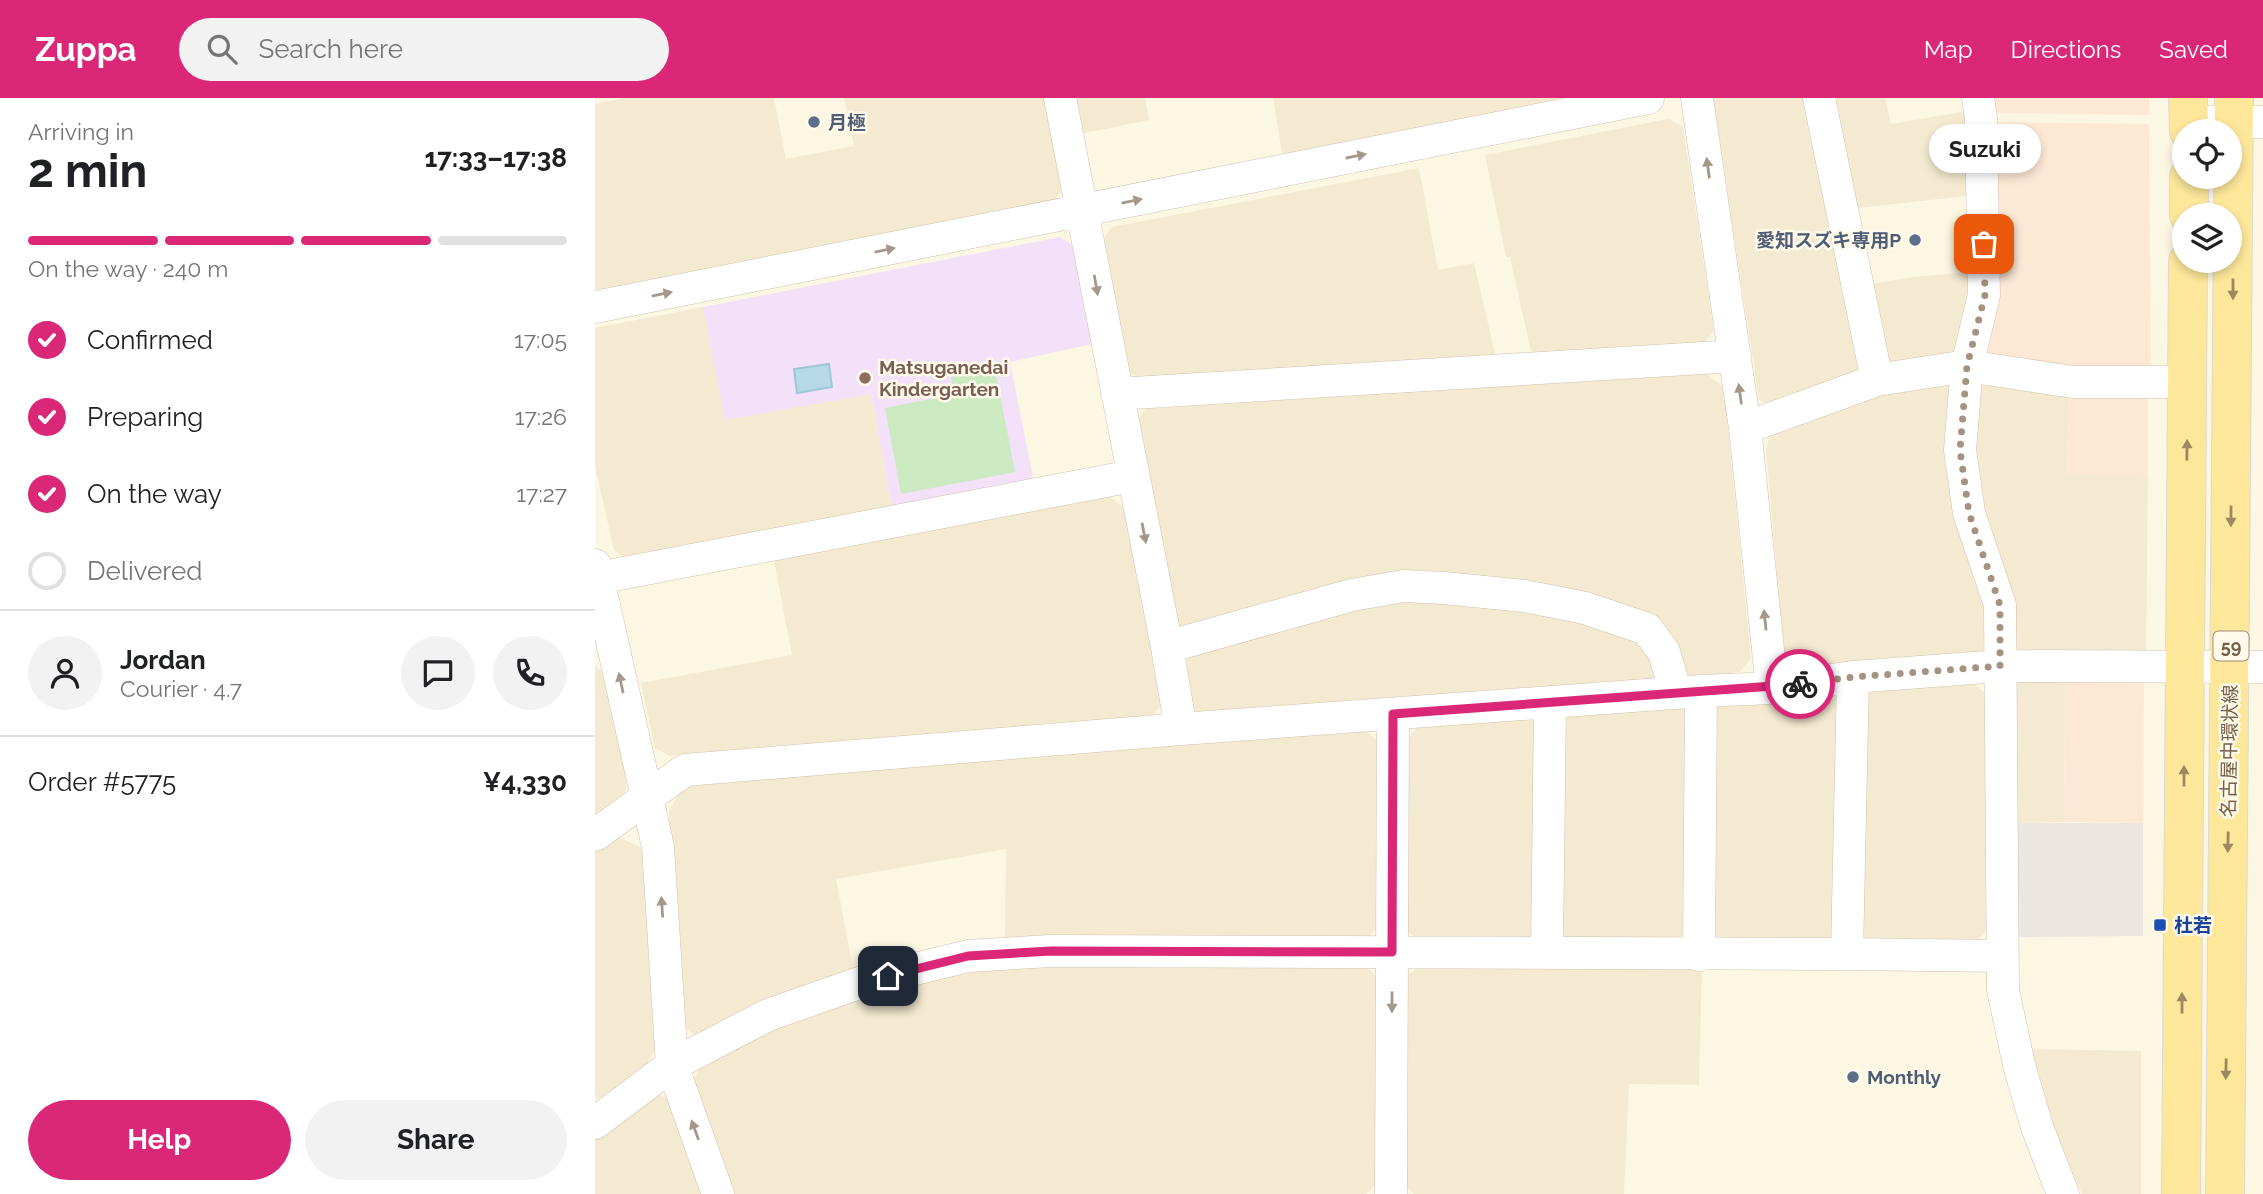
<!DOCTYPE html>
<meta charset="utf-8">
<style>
:root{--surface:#fff;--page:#f2f2f2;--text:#202124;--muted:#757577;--line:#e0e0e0;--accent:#db2777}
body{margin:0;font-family:Raleway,"Noto Sans JP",sans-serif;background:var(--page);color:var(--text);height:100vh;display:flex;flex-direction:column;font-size:26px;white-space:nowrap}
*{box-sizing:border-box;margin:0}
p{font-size:23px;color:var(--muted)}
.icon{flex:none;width:38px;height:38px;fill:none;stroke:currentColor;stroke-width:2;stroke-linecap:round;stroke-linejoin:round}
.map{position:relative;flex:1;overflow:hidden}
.panel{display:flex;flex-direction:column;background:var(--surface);width:595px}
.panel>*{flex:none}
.buttons{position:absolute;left:1577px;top:21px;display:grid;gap:14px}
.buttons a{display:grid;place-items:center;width:70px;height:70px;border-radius:50%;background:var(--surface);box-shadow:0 4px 10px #0003;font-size:35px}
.pin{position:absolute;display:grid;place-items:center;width:60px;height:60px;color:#fff;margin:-30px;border-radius:14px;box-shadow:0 4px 10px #0006}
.courier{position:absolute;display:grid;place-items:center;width:70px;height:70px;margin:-35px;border:5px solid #db2777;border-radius:50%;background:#fff;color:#222;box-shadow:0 2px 9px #0007}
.bubble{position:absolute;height:49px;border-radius:24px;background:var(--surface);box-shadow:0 4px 10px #0003;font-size:23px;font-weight:700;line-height:49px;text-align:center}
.overview em{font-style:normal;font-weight:700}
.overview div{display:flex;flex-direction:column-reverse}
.overview{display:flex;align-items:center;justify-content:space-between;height:119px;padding:0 28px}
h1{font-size:46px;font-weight:700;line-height:52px}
.bar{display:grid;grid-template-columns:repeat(4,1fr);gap:10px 7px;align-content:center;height:84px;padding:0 28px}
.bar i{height:9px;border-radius:5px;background:var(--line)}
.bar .active{background:var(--accent)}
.bar p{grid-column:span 4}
.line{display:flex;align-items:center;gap:18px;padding:0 28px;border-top:2px solid var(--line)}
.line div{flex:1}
.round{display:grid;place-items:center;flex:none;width:74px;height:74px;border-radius:37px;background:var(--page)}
ol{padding:0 28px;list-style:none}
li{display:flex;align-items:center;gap:21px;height:77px}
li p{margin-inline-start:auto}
li .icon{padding:7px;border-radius:50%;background:var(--accent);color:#fff;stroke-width:4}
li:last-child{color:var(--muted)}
li i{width:38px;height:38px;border:4px solid var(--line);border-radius:50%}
.action{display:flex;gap:14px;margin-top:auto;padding:14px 28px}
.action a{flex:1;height:80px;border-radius:42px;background:var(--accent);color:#fff;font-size:28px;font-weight:700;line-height:80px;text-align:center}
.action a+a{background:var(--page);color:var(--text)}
header{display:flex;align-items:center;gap:42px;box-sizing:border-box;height:98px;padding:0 35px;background:var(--accent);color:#fff}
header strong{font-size:33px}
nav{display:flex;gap:38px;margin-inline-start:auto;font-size:24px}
.search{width:490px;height:63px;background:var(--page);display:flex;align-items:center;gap:18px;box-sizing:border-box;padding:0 24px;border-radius:38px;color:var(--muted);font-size:26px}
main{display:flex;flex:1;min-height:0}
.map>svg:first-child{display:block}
.residential{fill:#f4ead1}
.commercial{fill:#fde8d6}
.industrial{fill:#ece7de}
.education{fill:#f3e0f9}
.green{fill:#cbeac1}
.water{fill:#b7d8e6;stroke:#9dc6d8;stroke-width:2}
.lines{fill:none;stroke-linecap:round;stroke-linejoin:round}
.minor-casing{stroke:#d0c2ac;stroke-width:33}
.primary-casing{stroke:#ded9d3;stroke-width:40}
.minor{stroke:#fff;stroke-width:32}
.primary{stroke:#fce79a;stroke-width:38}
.oneway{fill:#a59789}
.oneway2{fill:#9e8861}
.done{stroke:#a4947f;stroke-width:7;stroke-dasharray:0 12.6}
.route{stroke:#db2777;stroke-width:9}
.service-dot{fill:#5c6f8a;stroke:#fffae9;stroke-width:2.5}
.education-dot{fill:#8d6e63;stroke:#fffae9;stroke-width:2.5}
.transit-dot{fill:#1a4fb4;stroke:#fffae9;stroke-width:2.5}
.labels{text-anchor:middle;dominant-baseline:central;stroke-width:5;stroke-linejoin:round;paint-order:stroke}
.shield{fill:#fffae9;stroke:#9e8e79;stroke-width:2}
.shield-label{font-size:18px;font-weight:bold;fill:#755f49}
.service-label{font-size:19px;font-weight:bold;fill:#4e5e75;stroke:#fffae9;text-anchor:start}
.education-label{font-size:19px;font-weight:bold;fill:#785e54;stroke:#fffae9;text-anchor:start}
.street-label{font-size:19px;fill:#755f49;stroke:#fffae9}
.transit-label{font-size:19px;font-weight:bold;fill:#164399;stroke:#fffae9;text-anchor:start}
</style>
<header>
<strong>Zuppa</strong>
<div class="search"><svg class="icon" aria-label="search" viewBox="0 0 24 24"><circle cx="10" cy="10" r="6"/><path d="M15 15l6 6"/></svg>Search here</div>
<nav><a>Map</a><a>Directions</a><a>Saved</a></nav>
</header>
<main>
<section class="panel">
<div class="overview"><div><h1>2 min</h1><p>Arriving in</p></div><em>17:33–17:38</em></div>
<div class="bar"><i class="active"></i><i class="active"></i><i class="active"></i><i></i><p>On the way · 240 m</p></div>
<ol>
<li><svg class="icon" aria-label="check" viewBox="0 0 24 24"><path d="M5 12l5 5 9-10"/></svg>Confirmed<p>17:05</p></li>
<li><svg class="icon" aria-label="check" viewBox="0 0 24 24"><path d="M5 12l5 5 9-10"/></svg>Preparing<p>17:26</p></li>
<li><svg class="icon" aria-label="check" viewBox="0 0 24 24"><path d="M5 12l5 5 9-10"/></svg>On the way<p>17:27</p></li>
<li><i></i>Delivered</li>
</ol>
<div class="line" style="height:126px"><a class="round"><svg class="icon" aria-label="person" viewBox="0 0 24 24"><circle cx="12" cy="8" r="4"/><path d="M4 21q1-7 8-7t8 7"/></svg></a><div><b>Jordan</b><p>Courier · 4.7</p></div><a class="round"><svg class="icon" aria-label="chat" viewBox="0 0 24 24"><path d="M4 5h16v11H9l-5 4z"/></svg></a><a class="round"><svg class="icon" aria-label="phone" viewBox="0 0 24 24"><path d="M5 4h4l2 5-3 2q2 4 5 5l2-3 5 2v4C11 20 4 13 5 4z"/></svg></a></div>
<div class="line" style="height:91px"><div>Order #5775</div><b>¥4,330</b></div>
<div class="action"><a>Help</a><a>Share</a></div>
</section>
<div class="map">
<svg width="1668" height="1096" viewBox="0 0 1668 1096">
<rect width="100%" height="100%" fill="#fcf7e3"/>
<!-- residential -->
<path class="residential" d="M31 0H179L191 61 259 48 249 0H451L468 90 458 104 0 195V6Z
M478 0H550L554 22 485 36Z
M678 0H992L688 61Z
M1118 0H1217L1271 265 1263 279 1179 311 1164 302Z
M1232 0H1290L1296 26 1373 13 1381 97 1254 111Z
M1073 21 1088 29 1119 233 1106 248 937 258 915 159H911L890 57Z
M824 70 843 172 879 165 901 260 545 281 530 271 507 142 517 129Z
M1380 173 1359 264 1301 274 1285 263 1270 187 1319 179Z
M108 209 131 321 276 296 297 411 31 461 19 452 0 368V230Z
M1111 275 1129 290 1156 560 1145 574 1087 580 1061 529 812 483 584 540 541 324 551 311Z
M1362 278 1395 510 1397 556 1204 573 1189 557 1171 352 1176 334 1241 307Z
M1382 283 1475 296 1471 375 1553 379 1551 554 1427 555 1413 545 1375 348Z
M514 398 531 411 570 603 553 621 75 658 60 650 46 585 197 557 179 463Z
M761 501 930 505 1048 535 1067 581 608 617 592 606 585 553Z
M0 569 9 574 32 685 29 699 0 719Z
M1470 581 1469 724 1422 725 1421 582Z
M1377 584 1390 595 1391 833 1380 845 1271 844 1259 831 1264 606 1278 592Z
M1237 595 1250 607 1244 833 1233 843 1121 844 1110 832 1114 615 1125 603Z
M1087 607 1098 616 1095 830 1081 843H971L960 830 962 627 974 616Z
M937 618 947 629 944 831 931 842H823L810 831 813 640 825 626Z
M769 632 784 644 783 829 771 841 410 843 411 751 241 781 259 876 103 940 87 927 74 714 84 695 102 684Z
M20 738 50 751 60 951 51 968 3 1001 0 999V752Z
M464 866 772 869 783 880 781 1086 771 1096H138L98 984 105 969 177 931 273 897 362 876 410 870Z
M825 868 1107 871 1104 987 1034 986 1029 1096H819L811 1088 809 880Z
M1437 951 1546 953V1096H1487L1454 1022Z
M60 995 76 1002 109 1096H0V1040Z"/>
<!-- commercial -->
<path class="commercial" d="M1396 0H1554V17L1397 15Z
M1399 24 1554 26 1556 271 1479 272 1387 258Z
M1475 296H1553V379L1471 376Z
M1470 581 1549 583 1548 725 1469 724Z"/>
<!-- industrial -->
<path class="industrial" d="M1422 725H1548V838L1424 839Z"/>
<!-- education -->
<path class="education" d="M465 139 479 148 497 246 415 264 439 384 297 411 276 296 130 322 108 209Z"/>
<!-- green -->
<path class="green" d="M400 271 420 374 306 396 290 310 360 296 356 279Z"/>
<!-- water -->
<path class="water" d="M234 266 237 289 202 295 199 271Z"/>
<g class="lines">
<defs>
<path id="minor" d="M465 0 572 549 586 631
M1102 0 1150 330 1177 590
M1224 0 1282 282
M1383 0 1386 20 1389 197 1372 268 1365 352 1374 415 1405 507 1408 892 1424 967 1442 1029 1468 1096
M1593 24H1668
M0 209 1053 0
M522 296 1140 258
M1150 330 1282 282 1372 268 1478 284H1592
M0 467 63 749 77 967 123 1096
M3 480 537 378
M572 549 757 497 809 488 849 490 929 498 990 510 1052 531 1069 554 1081 595
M0 737 90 672 586 631 1106 593 1177 590 1258 579 1405 568 1668 569
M952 855 955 604
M1252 856 1258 579
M1104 857 1106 593
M0 1025 77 967 173 917 267 884 373 858 455 853 1252 856 1407 858
M796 1096 798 616"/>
<path id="primary" d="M1593 0 1594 33
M1594 117V79
M1586 1096 1593 163
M1630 1096 1639 0"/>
</defs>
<!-- minor casing -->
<use href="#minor" class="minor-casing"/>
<!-- primary casing -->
<use href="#primary" class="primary-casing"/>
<!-- minor -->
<use href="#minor" class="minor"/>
<!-- primary -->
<use href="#primary" class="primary"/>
</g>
<!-- one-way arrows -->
<defs><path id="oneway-solid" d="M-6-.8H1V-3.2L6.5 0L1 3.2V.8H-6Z" transform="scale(1.75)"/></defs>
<g class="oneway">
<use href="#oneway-solid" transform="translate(761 58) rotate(-11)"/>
<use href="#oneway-solid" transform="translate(1113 70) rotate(-98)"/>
<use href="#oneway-solid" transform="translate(537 103) rotate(-11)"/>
<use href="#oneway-solid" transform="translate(290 152) rotate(-11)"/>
<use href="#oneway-solid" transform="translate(501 187) rotate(80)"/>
<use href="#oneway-solid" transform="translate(67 196) rotate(-11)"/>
<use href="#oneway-solid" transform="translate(1145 296) rotate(-98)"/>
<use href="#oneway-solid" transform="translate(549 435) rotate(79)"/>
<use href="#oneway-solid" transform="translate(1170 522) rotate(-96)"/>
<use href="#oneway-solid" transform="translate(26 585) rotate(-102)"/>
<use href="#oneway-solid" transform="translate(67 809) rotate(-94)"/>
<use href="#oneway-solid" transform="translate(797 904) rotate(90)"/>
<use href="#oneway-solid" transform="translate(100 1032) rotate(-110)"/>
</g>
<g class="oneway2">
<use href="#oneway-solid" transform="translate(1638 191) rotate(90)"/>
<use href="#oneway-solid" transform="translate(1592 352) rotate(-89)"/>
<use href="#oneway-solid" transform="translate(1636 418) rotate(90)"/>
<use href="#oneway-solid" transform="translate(1589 678) rotate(-90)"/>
<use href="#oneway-solid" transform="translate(1633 744) rotate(91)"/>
<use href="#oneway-solid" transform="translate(1587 905) rotate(-90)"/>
<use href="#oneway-solid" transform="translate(1631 971) rotate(91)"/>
</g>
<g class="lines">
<!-- done -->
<path class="done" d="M1205 586 1258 579 1405 568V507L1374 415 1365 352 1372 268 1390 197 1389 146"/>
<!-- route -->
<path class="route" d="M293 878 373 858 456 853 797 854 798 616 1205 586"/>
</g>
<!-- markers -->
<g class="service-dot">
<circle cx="219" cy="24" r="7"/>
<circle cx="1320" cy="142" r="7"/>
<circle cx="1258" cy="979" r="7"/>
</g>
<circle class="education-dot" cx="270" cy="280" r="7"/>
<rect class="transit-dot" x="1558" y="820" width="14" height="14" rx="3.5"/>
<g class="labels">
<!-- shield labels -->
<rect class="shield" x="1618.5" y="533.5" width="35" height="29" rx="5"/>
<g class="shield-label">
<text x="1636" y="548">59</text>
</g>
<!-- service labels -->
<g class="service-label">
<text x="233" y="24">月極</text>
<text x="1306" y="142" text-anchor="end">愛知スズキ専用P</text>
<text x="1272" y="979">Monthly</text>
</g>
<!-- education labels -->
<g class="education-label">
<text x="284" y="269">Matsuganedai<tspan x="284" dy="22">Kindergarten</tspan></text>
</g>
<!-- street labels -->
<g class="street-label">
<text transform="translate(1634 653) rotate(-89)">名古屋中環状線</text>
</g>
<!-- transit labels -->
<g class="transit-label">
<text x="1579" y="827">杜若</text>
</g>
</g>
</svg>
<div class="buttons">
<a><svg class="icon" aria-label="locate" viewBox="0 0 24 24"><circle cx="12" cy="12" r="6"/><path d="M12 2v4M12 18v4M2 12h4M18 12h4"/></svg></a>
<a><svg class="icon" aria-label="layers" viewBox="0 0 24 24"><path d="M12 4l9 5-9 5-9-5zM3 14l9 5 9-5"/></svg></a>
</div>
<div class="pin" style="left:1389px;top:146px;background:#ea580c"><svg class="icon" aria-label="bag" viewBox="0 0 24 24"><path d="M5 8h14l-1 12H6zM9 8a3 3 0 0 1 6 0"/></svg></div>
<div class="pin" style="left:293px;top:878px;background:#1f2937"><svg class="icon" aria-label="home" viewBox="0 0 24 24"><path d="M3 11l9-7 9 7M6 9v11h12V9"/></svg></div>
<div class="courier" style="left:1205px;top:586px"><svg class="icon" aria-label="bike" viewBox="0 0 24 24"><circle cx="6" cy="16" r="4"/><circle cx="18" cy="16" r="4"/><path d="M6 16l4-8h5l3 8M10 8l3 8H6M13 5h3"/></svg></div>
<div class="bubble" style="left:1334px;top:26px;width:112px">Suzuki</div>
</div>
</main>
